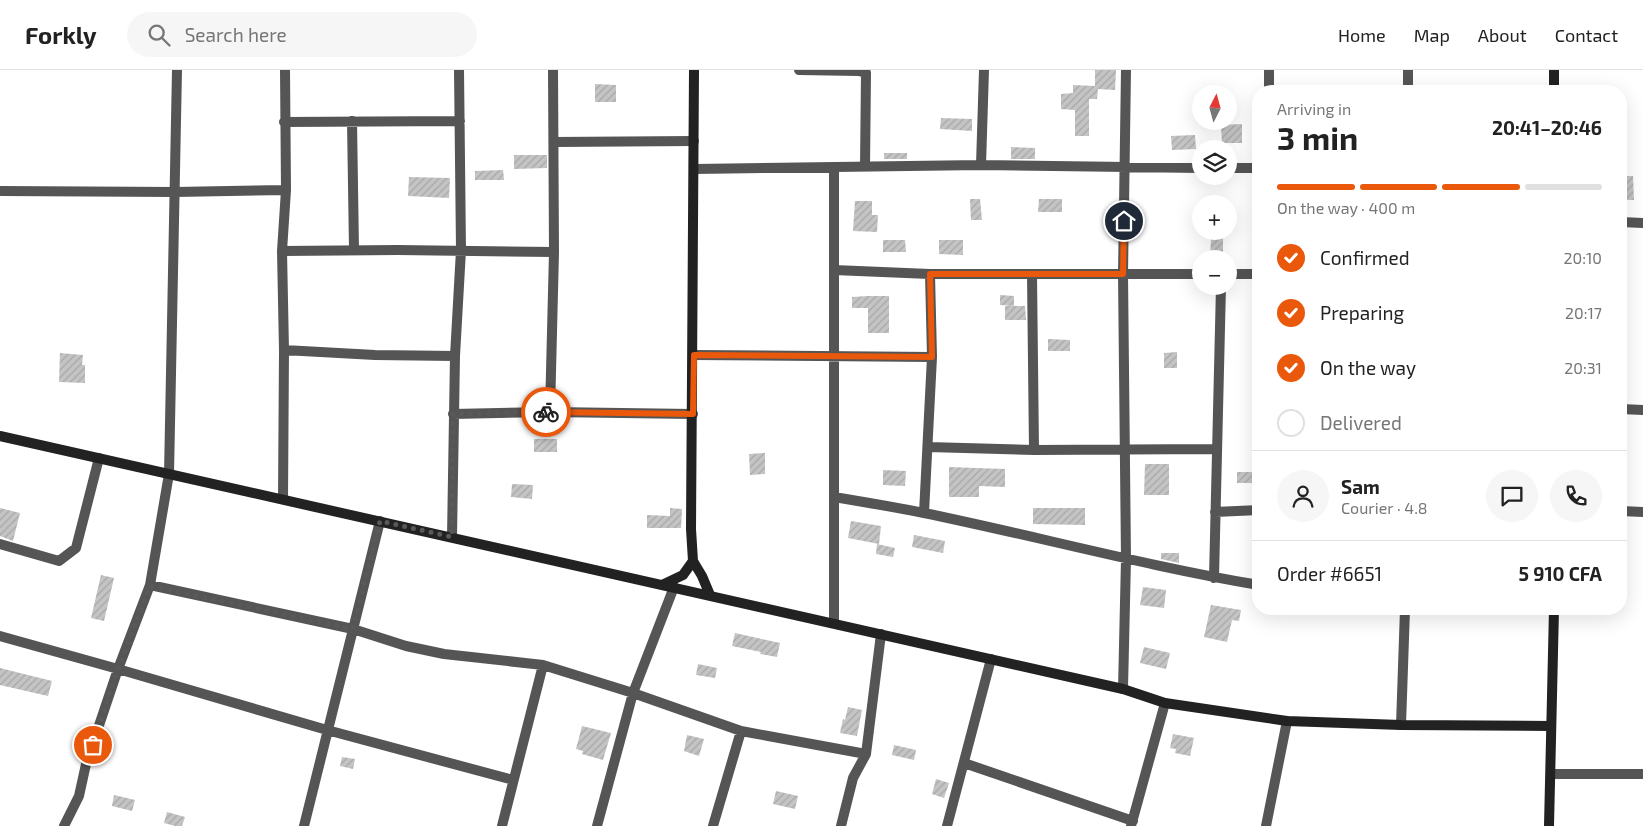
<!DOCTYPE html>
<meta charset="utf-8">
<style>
:root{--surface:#fff;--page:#f6f6f6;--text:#222;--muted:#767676;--line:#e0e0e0;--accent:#ea580c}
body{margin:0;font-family:"Exo 2",sans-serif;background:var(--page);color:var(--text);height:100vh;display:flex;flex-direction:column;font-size:19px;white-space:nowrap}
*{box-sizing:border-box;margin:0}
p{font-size:16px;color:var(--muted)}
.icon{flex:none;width:28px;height:28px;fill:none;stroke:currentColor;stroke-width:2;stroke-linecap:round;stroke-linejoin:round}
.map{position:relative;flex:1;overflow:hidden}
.side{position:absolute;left:1252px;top:15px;width:375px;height:530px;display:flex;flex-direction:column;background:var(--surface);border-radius:20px;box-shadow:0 5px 20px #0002}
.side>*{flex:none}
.needle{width:32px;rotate:6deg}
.fabs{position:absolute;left:1192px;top:15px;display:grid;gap:10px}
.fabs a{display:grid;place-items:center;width:45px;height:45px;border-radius:50%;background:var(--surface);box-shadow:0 5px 20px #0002;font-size:25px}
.pin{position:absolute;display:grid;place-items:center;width:42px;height:42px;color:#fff;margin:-21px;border:2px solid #fff;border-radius:50%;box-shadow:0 1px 5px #0007}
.courier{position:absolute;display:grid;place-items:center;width:50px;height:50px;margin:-25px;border:4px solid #ea580c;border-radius:50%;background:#fff;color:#222;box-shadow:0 1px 6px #0007}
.summary em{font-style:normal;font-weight:700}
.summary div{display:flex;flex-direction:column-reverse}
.summary{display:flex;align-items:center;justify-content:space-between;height:85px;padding:0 25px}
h1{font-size:32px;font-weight:700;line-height:38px}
.bar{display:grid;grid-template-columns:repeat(4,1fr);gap:8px 5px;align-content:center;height:60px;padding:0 25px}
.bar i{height:6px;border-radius:4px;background:var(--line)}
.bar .active{background:var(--accent)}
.bar p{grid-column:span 4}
.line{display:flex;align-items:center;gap:12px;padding:0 25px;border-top:1px solid var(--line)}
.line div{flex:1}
.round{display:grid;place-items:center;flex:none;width:52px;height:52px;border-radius:26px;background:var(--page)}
ol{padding:0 25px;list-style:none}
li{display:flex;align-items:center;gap:15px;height:55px}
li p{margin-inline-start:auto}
li .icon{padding:5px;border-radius:50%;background:var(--accent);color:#fff;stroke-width:4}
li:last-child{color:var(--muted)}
li i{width:28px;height:28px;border:2px solid var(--line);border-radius:50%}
header{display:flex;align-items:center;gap:30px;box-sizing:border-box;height:70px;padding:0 25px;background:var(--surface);border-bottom:1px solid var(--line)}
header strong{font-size:24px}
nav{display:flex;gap:28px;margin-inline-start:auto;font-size:18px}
.search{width:350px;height:45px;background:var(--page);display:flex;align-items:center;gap:12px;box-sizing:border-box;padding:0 18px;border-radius:28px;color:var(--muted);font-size:19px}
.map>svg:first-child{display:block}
.building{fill:url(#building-hatch)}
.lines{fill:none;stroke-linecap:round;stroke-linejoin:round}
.street{stroke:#555;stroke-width:10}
.secondary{stroke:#222;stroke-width:10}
.done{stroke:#595959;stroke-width:5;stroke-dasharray:0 9}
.route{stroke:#ea580c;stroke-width:6}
</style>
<header>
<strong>Forkly</strong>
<div class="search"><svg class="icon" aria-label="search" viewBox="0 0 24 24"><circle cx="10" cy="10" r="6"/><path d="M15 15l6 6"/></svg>Search here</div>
<nav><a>Home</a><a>Map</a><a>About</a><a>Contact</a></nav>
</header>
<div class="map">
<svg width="1643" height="756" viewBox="0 0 1643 756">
<defs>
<pattern id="building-hatch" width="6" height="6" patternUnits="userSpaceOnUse" patternTransform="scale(1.25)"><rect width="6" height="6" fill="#c4c4c4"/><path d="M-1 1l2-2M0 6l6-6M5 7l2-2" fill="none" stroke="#a7a7a7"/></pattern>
</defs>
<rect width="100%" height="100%" fill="#fff"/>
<!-- building -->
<path class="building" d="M1095 0H1116L1115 20 1098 19 1097 29H1089V66H1075V40L1061 39V24L1073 23V15L1095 16Z
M595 14 616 15V32H595Z
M941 48 972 49V61L940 59Z
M1242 54V73H1222L1221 55Z
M1195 65 1196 79 1172 80 1171 66Z
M1011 77 1035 78V89H1011Z
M884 83H907V89H884Z
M514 85H547V98L514 99Z
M503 100 504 110H475V101Z
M1621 106H1633L1634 130H1621Z
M409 107 450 108 449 128 408 126Z
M970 129H980L982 150H971Z
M1039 129H1062V142H1038Z
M855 131H872V145H878L877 162 853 161Z
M1211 168H1223V189H1210Z
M883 170H905L906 182H883Z
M939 170H963V185L939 184Z
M1000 225 1014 226V236L1000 235Z
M868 226H889V263H868V238H852V227Z
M1005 236H1025L1026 250H1005Z
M1048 269 1070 270V281H1048Z
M1177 282V298H1164V283Z
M60 283 83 285 82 295H85V313L59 312Z
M534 369H557V382H534Z
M765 383V404L750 405 749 384Z
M1145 394H1169V425H1144Z
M949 397 1005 399V417L979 416V427H949Z
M883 400 906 401 905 416 883 415Z
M1237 402H1259V413H1237Z
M512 414 533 415 532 429 511 427Z
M0 438 20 443 13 471 0 466Z
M670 438 682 439 681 458H647V445L670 446Z
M1033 438H1085V455L1033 454Z
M851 451 881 456 879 474 848 468Z
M914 465 945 471 943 483 912 477Z
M877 474 895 478 893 487 876 484Z
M1161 483H1179V493L1161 489Z
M101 505 114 508 104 551 91 548Z
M1143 517 1166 520 1164 538 1140 535Z
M1211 535 1241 540 1239 551 1232 550 1227 572 1204 567Z
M735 563 780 573 777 587 760 584 761 582 732 576Z
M1144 577 1170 583 1166 599 1140 593Z
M698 594 717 598 715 608 696 605Z
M0 598 52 611 48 626 0 615Z
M848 637 862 640 857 666 840 663 843 649 845 650Z
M582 656 611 663 603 690 582 684 583 681 576 679Z
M1173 664 1194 668 1190 686 1175 683 1176 679 1170 678Z
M687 665 704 669 699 686 684 681Z
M894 675 916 680 914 690 892 685Z
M342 687 355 689 353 699 340 696Z
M936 709 949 713 944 728 932 724Z
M776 721 798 726 795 739 773 734Z
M114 725 135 730 132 741 112 736Z
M167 742 185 747 182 756H175L164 753Z"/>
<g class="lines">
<!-- street -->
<path class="street" d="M799 0 859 1 866 3 865 97
M1408 0V21
M1269 21V0
M352 51 354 180
M284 52 460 51
M554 72 694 71
M981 95 984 0
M834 98V553
M1229 98H1259
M694 99 981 95 1201 98
M0 121 175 122 286 120
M1621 152 1643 153
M282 181 398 180 554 182
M834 200 930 204H1201
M1229 204H1259
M1032 205 1034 380
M284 280 375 285 455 286
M693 285 932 287
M1621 339 1643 340
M550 342 554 182 553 0
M453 344 550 342 693 344
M928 377 1034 380 1216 379
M834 427C864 432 894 437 924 443 1036 466 1146 496 1259 515
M283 429 284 280 282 181 286 120 285 0
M1621 441 1643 442
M1215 442 1259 440
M924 443 932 287 930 204
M452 467 455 286 461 180 459 0
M0 474 59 491 76 478 99 388
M1214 508 1221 216
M150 515 353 559 406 576 444 584 543 595 633 623 741 661 866 684
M0 566 118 599 327 660 513 710
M1123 619 1126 489 1123 204 1126 0
M1401 655 1405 539
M964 693 1133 751
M1551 704H1643
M64 756 79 726 86 694 118 599 150 515 169 404 177 0
M304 756 380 451
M502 756 543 595
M597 756 633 623 674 517
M713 756 741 661
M841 756 853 708 866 684 881 564
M947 756 991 589
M1131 756 1165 633
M1266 756 1287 651"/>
<!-- secondary -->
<path class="secondary" d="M694 0 691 459 693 491 702 506 710 525
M1554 0V21
M0 366 1123 619 1165 633 1287 651 1401 655 1551 656
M662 515 683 505 693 491
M1549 756 1554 539"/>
</g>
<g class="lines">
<!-- done -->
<path class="done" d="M93 675 118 599 150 516 353 559 380 451 452 467 453 344 546 342"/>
<!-- route -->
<path class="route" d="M546 342 693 344 694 285 932 287 930 204H1123L1124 151"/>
</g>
</svg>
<div class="fabs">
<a><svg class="needle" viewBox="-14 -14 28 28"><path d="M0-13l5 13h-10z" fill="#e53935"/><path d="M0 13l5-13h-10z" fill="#767676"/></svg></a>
<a><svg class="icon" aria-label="layers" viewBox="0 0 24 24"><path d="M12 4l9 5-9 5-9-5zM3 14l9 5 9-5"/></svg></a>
<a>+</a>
<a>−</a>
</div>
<div class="pin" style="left:93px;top:675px;background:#ea580c"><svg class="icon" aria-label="bag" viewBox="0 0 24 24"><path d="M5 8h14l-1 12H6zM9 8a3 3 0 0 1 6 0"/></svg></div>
<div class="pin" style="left:1124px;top:151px;background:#1f2937"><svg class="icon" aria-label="home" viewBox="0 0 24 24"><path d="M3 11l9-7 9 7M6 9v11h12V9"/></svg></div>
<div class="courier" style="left:546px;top:342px"><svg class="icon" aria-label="bike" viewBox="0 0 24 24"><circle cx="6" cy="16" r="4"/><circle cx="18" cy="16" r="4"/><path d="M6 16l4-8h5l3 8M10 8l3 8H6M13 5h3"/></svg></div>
<section class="side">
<div class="summary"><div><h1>3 min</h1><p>Arriving in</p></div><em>20:41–20:46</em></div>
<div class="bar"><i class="active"></i><i class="active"></i><i class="active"></i><i></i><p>On the way · 400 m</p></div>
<ol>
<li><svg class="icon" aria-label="check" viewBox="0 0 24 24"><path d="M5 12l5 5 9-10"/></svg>Confirmed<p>20:10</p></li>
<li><svg class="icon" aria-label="check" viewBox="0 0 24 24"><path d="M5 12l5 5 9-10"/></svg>Preparing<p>20:17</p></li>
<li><svg class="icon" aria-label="check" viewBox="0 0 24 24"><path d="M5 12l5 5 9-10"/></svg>On the way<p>20:31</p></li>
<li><i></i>Delivered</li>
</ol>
<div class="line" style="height:90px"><a class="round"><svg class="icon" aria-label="person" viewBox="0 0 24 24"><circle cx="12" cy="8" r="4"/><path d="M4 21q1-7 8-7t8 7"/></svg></a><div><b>Sam</b><p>Courier · 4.8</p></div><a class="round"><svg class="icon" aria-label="chat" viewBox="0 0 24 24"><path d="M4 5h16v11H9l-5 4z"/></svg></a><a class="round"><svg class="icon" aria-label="phone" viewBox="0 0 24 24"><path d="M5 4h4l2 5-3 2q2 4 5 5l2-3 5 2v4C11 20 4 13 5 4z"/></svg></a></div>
<div class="line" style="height:65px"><div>Order #6651</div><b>5 910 CFA</b></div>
</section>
</div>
